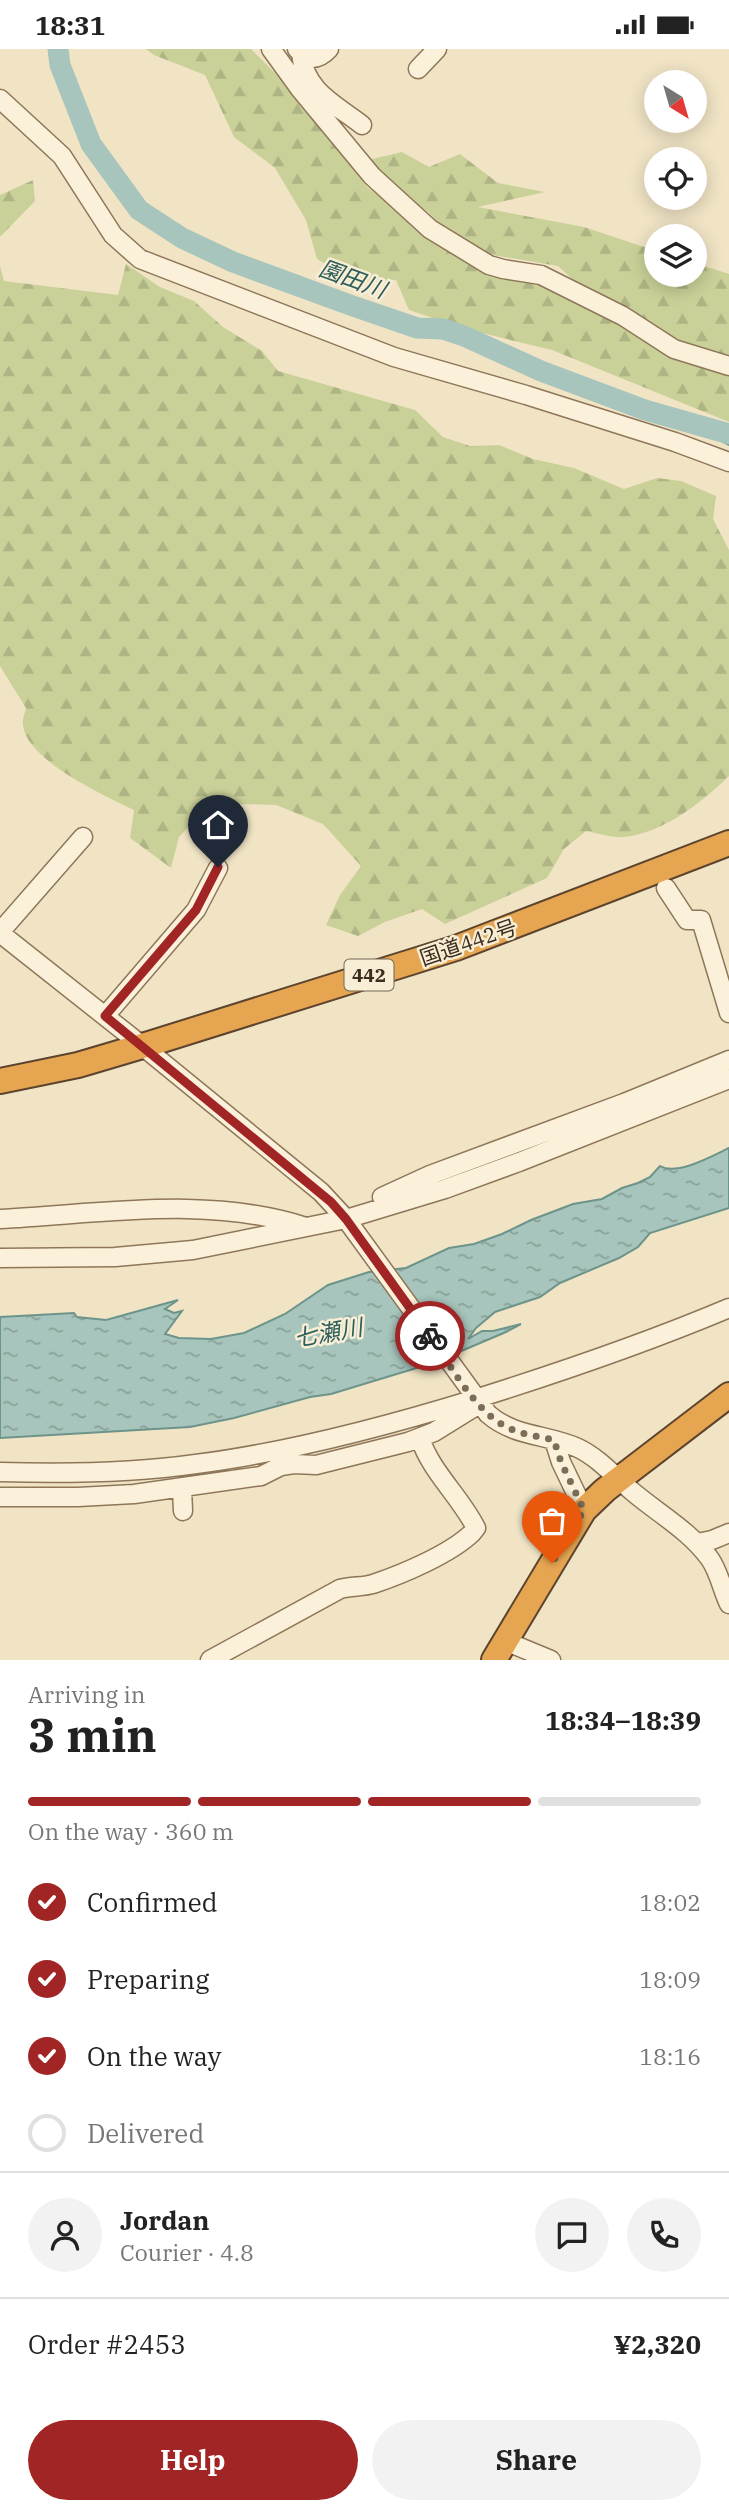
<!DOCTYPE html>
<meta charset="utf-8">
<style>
:root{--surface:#fff;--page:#f2f2f2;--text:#222;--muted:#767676;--line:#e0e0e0;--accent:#a22525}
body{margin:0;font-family:"IBM Plex Serif","Noto Sans JP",serif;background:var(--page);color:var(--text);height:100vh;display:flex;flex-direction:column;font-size:26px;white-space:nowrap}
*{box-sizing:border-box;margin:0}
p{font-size:23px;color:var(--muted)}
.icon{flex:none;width:38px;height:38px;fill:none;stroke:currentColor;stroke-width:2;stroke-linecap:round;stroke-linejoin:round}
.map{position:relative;height:1611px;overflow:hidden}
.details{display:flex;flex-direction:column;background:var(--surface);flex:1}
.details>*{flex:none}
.needle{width:46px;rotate:143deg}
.fabs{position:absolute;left:644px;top:21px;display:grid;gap:14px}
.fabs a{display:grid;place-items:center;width:63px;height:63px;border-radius:50%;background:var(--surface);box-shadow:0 4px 18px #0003;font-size:35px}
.pin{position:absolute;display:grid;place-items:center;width:60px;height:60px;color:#fff;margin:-72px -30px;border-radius:50% 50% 50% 0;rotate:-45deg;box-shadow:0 0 7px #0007}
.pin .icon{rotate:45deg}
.courier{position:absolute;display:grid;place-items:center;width:70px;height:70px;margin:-35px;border:5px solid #a22525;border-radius:50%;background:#fff;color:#222;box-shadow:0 2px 9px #0007}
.summary em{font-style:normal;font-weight:700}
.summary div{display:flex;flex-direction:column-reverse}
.summary{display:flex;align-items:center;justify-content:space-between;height:119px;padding:0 28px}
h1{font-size:46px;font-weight:700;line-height:52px}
.bar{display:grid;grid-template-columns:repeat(4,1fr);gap:10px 7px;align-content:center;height:84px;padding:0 28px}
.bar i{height:9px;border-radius:5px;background:var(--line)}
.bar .on{background:var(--accent)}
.bar p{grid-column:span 4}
.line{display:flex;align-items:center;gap:18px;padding:0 28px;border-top:2px solid var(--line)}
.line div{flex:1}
.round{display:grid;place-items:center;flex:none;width:74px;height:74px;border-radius:37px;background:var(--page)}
ol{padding:0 28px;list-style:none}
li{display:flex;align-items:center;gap:21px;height:77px}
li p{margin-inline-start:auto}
li .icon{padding:7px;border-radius:50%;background:var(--accent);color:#fff;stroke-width:4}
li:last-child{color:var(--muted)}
li i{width:38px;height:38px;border:4px solid var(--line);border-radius:50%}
.cta{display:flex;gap:14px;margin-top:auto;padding:14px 28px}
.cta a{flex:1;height:80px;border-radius:42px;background:var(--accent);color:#fff;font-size:28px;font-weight:700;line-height:80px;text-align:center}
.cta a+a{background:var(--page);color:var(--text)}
.status{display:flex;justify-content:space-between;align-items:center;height:49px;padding:0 35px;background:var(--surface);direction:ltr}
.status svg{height:19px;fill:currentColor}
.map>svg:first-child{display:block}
.forest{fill:url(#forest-firs)}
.water{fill:url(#water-ripples);stroke:#6d948a;stroke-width:2}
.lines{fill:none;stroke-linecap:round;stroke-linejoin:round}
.river{stroke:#a7c5bc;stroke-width:21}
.minor-casing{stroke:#8e7659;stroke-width:21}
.highway-casing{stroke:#5c432e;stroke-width:28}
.minor{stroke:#fbf1da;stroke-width:18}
.highway{stroke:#e5a551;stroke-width:24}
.done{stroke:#7c6d58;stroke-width:7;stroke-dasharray:0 12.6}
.route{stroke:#a22525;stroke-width:9}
.labels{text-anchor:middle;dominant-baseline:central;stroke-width:5;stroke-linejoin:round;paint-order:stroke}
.shield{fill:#f8eed6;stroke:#756755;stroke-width:2}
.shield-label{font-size:19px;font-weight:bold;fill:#3d2d1e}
.street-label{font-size:21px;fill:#3d2d1e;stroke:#f8eed6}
.water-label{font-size:23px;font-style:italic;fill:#2d5e5b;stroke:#f8eed6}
</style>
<div class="status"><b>18:31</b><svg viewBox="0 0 49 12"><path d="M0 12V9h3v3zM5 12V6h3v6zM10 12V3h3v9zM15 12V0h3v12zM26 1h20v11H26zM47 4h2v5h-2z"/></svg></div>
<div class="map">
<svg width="729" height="1611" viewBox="0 0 729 1611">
<defs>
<pattern id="forest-firs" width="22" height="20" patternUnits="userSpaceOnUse" patternTransform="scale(1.75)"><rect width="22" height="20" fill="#cad198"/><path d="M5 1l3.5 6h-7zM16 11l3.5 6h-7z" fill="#aeb483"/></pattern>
<pattern id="water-ripples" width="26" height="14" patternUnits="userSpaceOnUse" patternTransform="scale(1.75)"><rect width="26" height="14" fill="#a7c5bc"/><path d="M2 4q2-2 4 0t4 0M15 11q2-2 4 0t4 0" fill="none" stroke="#89a098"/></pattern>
</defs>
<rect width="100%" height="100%" fill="#f1e4c5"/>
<!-- forest -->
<path class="forest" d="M146 0H251L284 33 367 138 411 172 642 287 729 324V373L552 301 465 280 409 261 396 231 357 234 317 210 306 171 275 119 234 88 205 26 154 6Z
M402 103 429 118 460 105 498 134 545 143 478 158 584 178 656 202V226H695V214L729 225V310L689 298 671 289 647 270 583 240 558 217 487 205 441 177 428 163 403 147 368 117 372 110Z
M33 131 35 152 0 188V146Z
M126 215 160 238 194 252 223 278 262 302 278 322 415 361 443 388 470 397 499 396 533 410 574 419 624 440 657 429 681 432 716 447 713 470 729 501V727C702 753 664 784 624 788 612 789 597 784 586 782L564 800 547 829 445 875 422 860 385 873 358 887 326 876 340 846 361 817 323 775 276 756 211 754 179 788 171 819 130 789 134 761C105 747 26 711 23 676 22 671 25 664 26 659L0 617V217L4 232 118 246Z"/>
<!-- water -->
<path class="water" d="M645 361 682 369 729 384V396L685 374Z
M729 1099V1159L650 1184 638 1198 619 1209 560 1234 540 1248 495 1263 476 1279 468 1290 482 1282H493L521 1275 506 1283 433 1314 331 1345 310 1348 234 1369 190 1378 0 1389V1268L74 1264 77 1268 106 1271 178 1251 165 1260 174 1264 182 1262 165 1285 179 1289 211 1290 244 1284 285 1265 328 1236 369 1223 406 1219 449 1199 474 1195 502 1185 531 1171 573 1155 602 1150 622 1139 638 1134 650 1128 660 1117C677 1127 712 1107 729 1099Z"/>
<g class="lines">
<!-- river -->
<path class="river" d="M58 0 60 16 91 95 139 161 182 189 233 213 350 256 417 279 443 280 464 287 541 322 645 361 729 385"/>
<defs>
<path id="minor" d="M271 0 300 40 372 127 430 180 489 216 503 220 541 226 623 267 674 300 729 317
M297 0C307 12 318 12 329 0
M301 5C305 42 335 55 362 76
M418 20 437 0
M0 50 62 107 113 186 140 210 394 308 526 346 675 393 729 413
M666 839 687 871H701L729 964
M0 883 83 788
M0 884 130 987 321 1143 346 1170 488 1365C514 1388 547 1385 578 1399 599 1409 615 1428 633 1443 659 1465 690 1482 710 1510 719 1523 722 1540 729 1555
M105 967 196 861 218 819
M382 1148 430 1126 624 1054 729 1011
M0 1170C102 1165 207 1146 306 1178
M0 1209 115 1208 193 1201 346 1170 445 1140 519 1113 729 1030
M554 1391 561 1413 584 1461
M0 1423C65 1425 132 1424 196 1415 290 1403 384 1378 475 1350 561 1323 646 1294 729 1259
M182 1440 183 1462
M0 1448H78L134 1445 261 1427 281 1417 294 1415 316 1416 408 1393 434 1383 476 1357
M697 1494 712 1491 729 1484
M505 1592 551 1611
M210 1611 340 1540C351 1537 363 1538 373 1535 403 1525 450 1505 472 1484L476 1479C460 1447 431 1423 420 1389"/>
<path id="highway" d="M0 1032 78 1016 149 995 456 899 729 794
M494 1611 584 1461 605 1441 729 1346"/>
</defs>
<!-- minor casing -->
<use href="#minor" class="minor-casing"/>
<!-- highway casing -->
<use href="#highway" class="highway-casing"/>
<!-- minor -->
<use href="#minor" class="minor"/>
<!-- highway -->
<use href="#highway" class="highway"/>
</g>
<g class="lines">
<!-- done -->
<path class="done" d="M430 1287C450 1315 475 1363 507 1378 522 1386 538 1387 554 1391L561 1413 584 1461 552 1514"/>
<!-- route -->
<path class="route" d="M218 818 196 861 105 967 331 1153 346 1170 430 1287"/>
</g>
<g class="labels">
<!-- shield labels -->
<rect class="shield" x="344.5" y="910.5" width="49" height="31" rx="5"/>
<g class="shield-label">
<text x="369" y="926">442</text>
</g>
<!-- street labels -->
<g class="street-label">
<text transform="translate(468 893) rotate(-19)">国道442号</text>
</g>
<!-- water labels -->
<g class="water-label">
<text transform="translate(353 229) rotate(20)">園田川</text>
<text transform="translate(328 1283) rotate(-10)">七瀬川</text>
</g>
</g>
</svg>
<div class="fabs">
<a><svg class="needle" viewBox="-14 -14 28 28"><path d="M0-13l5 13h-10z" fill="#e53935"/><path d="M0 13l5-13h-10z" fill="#767676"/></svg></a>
<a><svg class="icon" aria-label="locate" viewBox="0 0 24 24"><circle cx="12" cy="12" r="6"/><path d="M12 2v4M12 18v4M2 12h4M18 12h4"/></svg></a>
<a><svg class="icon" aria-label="layers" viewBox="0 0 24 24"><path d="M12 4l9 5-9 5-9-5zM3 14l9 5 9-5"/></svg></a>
</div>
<div class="pin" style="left:552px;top:1514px;background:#ea580c"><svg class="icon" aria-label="bag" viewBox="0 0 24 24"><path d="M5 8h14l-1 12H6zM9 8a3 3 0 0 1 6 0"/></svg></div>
<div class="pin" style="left:218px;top:818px;background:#1f2937"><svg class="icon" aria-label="home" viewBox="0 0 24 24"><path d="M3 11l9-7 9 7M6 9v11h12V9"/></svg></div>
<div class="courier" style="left:430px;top:1287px"><svg class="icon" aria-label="bike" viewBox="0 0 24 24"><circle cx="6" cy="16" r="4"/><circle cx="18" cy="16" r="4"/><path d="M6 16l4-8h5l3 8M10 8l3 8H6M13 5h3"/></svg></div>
</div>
<section class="details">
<div class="summary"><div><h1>3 min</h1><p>Arriving in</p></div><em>18:34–18:39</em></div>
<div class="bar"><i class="on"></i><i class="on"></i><i class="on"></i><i></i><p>On the way · 360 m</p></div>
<ol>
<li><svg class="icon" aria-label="check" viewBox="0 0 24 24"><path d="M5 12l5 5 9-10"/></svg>Confirmed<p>18:02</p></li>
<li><svg class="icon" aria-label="check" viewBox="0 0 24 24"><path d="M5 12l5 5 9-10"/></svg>Preparing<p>18:09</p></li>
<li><svg class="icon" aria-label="check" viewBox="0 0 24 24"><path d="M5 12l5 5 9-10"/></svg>On the way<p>18:16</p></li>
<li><i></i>Delivered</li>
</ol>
<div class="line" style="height:126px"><a class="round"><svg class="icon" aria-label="person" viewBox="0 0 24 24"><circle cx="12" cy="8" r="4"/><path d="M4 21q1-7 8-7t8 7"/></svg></a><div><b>Jordan</b><p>Courier · 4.8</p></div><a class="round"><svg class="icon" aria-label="chat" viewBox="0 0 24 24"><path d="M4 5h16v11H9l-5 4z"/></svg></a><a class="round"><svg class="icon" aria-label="phone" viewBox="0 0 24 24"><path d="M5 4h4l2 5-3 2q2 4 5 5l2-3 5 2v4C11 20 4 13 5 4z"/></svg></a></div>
<div class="line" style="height:91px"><div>Order #2453</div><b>¥2,320</b></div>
<div class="cta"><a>Help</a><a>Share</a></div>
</section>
